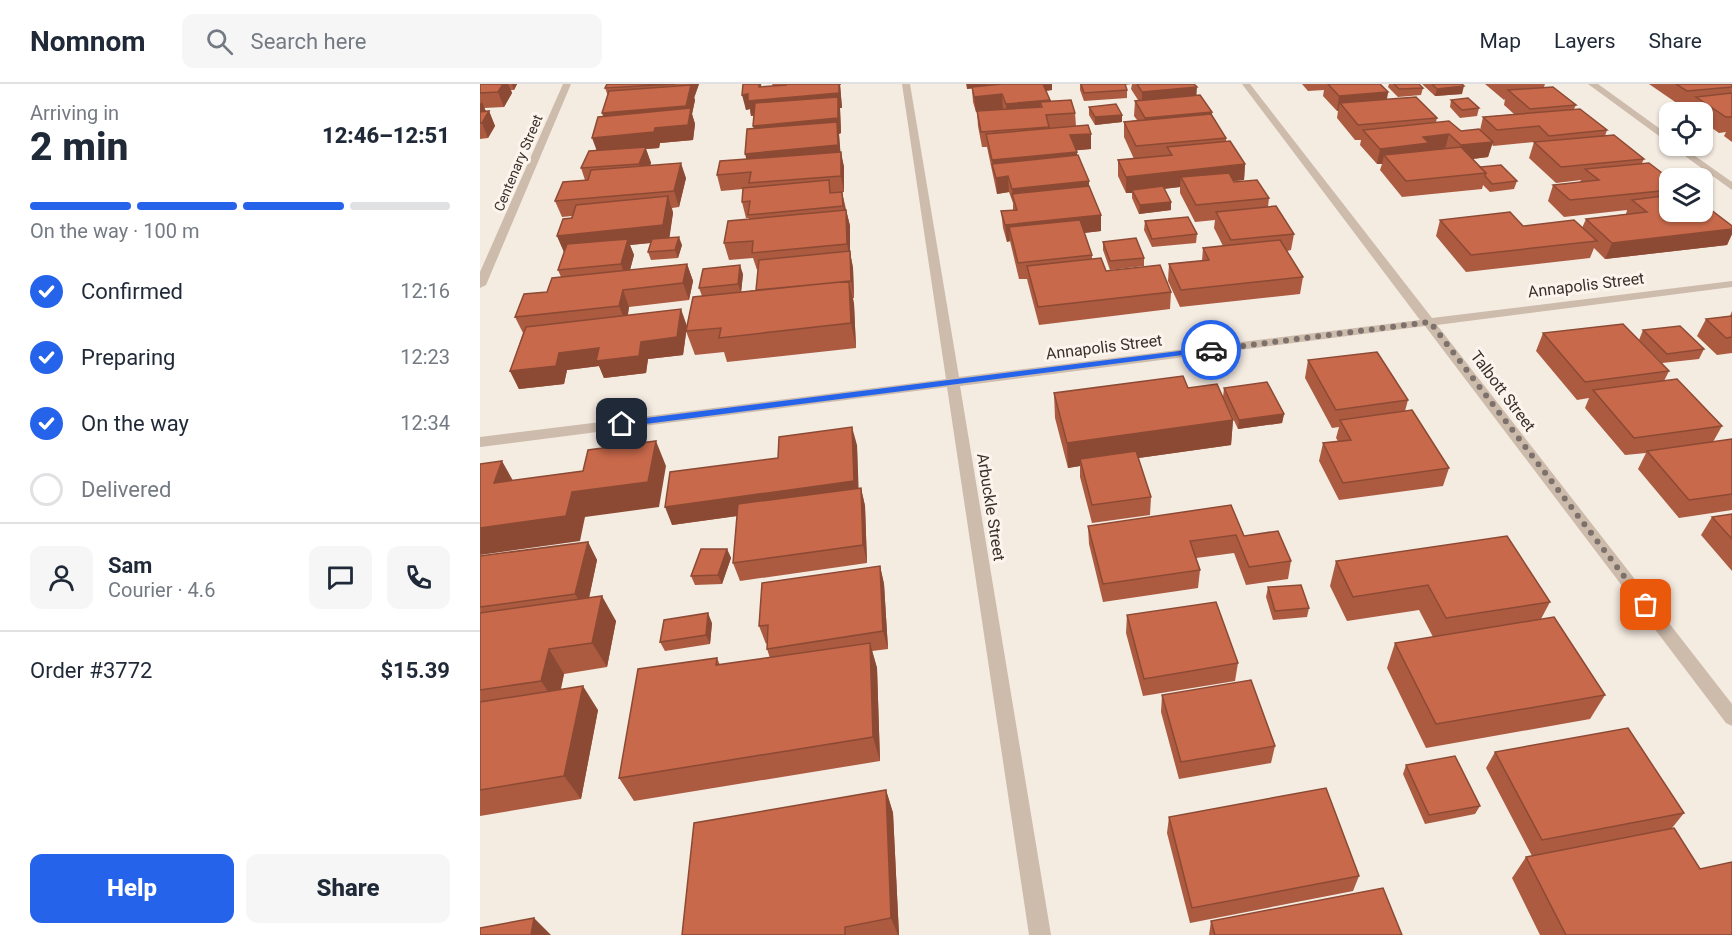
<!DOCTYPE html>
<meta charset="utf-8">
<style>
:root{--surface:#fff;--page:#f6f6f7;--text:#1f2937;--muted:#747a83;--line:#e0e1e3;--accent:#2563eb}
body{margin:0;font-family:Roboto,sans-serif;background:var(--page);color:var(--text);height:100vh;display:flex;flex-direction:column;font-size:22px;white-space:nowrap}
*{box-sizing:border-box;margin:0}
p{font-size:20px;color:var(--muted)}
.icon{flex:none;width:33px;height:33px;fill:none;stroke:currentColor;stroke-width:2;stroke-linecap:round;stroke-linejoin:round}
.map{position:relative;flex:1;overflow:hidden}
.sheet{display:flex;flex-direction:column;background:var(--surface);width:480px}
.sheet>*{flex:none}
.buttons{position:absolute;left:1179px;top:18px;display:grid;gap:12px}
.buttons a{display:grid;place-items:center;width:54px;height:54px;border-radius:12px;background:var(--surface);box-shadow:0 2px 4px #0004;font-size:30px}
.pin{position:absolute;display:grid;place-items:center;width:51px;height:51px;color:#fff;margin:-26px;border-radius:12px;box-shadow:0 3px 9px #0006}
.courier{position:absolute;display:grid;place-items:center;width:60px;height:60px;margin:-30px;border:4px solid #2563eb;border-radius:50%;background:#fff;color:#222;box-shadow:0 2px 8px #0007}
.summary em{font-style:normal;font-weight:800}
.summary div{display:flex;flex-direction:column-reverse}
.summary{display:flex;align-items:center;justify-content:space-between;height:102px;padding:0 30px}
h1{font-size:39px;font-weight:800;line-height:45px}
.bar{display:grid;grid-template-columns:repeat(4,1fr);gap:9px 6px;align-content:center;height:72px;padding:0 30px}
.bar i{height:8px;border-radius:4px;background:var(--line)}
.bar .active{background:var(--accent)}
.bar p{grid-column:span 4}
.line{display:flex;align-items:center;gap:15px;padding:0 30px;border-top:2px solid var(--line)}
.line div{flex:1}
.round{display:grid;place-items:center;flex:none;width:63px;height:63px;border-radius:12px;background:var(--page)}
ol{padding:0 30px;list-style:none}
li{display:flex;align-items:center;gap:18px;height:66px}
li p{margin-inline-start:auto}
li .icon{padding:6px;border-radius:50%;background:var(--accent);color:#fff;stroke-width:4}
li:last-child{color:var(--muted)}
li i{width:33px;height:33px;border:3px solid var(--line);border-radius:50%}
.cta{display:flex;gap:12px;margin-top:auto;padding:12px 30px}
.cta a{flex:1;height:69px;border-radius:12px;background:var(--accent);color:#fff;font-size:24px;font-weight:800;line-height:69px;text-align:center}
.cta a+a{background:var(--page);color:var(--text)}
header{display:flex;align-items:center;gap:36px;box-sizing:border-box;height:84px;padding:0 30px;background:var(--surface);border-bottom:2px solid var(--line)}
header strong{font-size:28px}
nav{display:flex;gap:33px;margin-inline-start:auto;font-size:21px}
.search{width:420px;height:54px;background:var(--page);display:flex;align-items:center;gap:15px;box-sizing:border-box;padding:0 21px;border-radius:12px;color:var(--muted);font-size:22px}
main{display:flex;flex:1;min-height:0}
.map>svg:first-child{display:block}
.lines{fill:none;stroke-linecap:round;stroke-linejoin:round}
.street{fill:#cdbbac;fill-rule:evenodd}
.wall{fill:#ac5a40}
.shaded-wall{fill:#8c4a34}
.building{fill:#c8694b;stroke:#8c4a34;stroke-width:1.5}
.route{fill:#2563eb}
.done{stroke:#7c716b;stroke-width:6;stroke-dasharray:0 10.8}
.labels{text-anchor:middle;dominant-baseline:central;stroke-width:6;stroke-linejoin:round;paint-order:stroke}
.far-street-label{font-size:14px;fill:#3b302b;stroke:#fbf5ee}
.street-label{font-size:16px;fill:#3b302b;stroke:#fbf5ee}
</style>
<header>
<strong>Nomnom</strong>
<div class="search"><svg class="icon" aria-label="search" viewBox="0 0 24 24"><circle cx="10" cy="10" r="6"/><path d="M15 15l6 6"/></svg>Search here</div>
<nav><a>Map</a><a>Layers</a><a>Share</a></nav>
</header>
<main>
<section class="sheet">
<div class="summary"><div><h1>2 min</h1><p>Arriving in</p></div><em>12:46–12:51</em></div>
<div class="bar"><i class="active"></i><i class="active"></i><i class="active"></i><i></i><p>On the way · 100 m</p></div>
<ol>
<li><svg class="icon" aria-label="check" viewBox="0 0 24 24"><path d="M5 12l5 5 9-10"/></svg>Confirmed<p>12:16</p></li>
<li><svg class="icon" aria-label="check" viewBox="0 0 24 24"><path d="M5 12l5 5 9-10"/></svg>Preparing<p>12:23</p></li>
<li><svg class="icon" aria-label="check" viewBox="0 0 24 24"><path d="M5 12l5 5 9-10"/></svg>On the way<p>12:34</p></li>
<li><i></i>Delivered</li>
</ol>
<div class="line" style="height:108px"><a class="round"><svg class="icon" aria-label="person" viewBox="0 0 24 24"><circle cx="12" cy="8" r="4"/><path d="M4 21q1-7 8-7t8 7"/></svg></a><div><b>Sam</b><p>Courier · 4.6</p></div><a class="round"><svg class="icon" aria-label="chat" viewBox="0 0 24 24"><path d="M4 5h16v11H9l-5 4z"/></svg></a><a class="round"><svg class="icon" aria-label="phone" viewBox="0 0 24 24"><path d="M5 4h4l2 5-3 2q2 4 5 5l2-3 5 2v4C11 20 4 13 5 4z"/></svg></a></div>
<div class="line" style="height:78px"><div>Order #3772</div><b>$15.39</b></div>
<div class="cta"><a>Help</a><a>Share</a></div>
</section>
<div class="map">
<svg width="1252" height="851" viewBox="0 0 1252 851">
<rect width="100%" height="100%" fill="#f4ebe1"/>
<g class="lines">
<!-- street -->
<path class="street" d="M83 0H91L6 201 0 204V188Z
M422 0H430L479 293 940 236 762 0H770L952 234 1252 197V203L957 241 1252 620V642L1246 639 945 242 480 302 571 851H549L467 303 0 363V353L466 295Z
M1108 0H1118L1190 52V60Z
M1191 62H1201L1252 98V106Z"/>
</g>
<!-- wall -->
<path class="wall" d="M0 0H37L34 6H31L32 9 24 23 4 24 6 27H9L15 42 8 54 0 55Z
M127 0H219L214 14 215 16 212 30 215 40 213 56 180 59 179 64 166 65 171 79 170 81 206 94 199 123 192 124 193 129 189 153 202 161 198 174 171 176 168 168 171 159 150 161 154 171 150 186 207 180 213 197 209 216 149 223 148 231 207 242 203 271 168 275 166 289 124 294 119 282 87 286 84 300 39 305 30 287 43 249 35 233 67 208 81 193 78 186 84 168 77 152 92 132 82 133 75 117 105 96 101 84 116 67 128 12 125 4Z
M263 0H281V3L293 2 292 0H361V1H360L362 24H360L361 49 359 50 360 68 364 83V108L352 109 362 108 370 142V168L373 184 374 214H373L374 220 376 264 247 278 244 268 215 271 206 247 222 212 219 204 263 190 261 208 276 206 278 185 277 186 273 174 249 176 244 159 269 135V134H266L262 118 263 105 241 107 237 91 266 75 274 45V31L271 32 270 25 266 26Z
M486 0H572V6L566 7 570 18 595 29 596 42 611 50V65L596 66 597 72 609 97V103L621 131V147L604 149 612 171V175L626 187 691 208 690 225 559 241 548 199 547 195H539L530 157 527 158 523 144 521 127 533 126V119L529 108 517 110 507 63H502L498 42 497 28H496L493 18 492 4 487 5Z
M600 0H714L716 11 731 31 746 54V57L765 80 764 96 754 97V98L789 114 788 123 814 150 811 166 807 167 823 193 820 210 700 223 688 197 689 180 722 177 723 164 743 162 734 144 735 136 715 138 700 109V103L684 105 691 118V126L659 130 652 114V109H646L638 92V76L654 75 644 53V38L657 36 654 32 655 17 658 16 651 5 652 0 645 1 647 6V14L604 17 600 6Z
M822 0H900L908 8 907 15 957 34 956 38 981 47 1000 46 1003 33 1034 30 1024 21 1025 15 1024 16 1005 0H1065L1064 3 1096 21 1094 25 1127 46 1125 52 1164 75 1162 79 1190 95V128L1252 142V150L1247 161 1125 175 1114 164 1110 174 986 188 956 152 960 136 1043 142 1102 144 1106 135 1146 130 1147 126 1084 133 1068 117 1073 101 1100 98 1101 96 1076 99 1049 74 1054 58 1013 62 1012 60 1008 73 992 75 1000 83 1037 97 1034 105 1010 108 1003 101 1002 105 922 113 900 86 902 80H897L880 61 881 56H875L857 34 858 27H857L843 12 844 6 828 7Z
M901 0H939L943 4 941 11 918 13 908 3 909 0Z
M942 0H982V10L955 12Z
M1169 0H1252V58L1244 52 1246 48 1239 49 1222 37V28H1209L1212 21 1201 22Z
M971 16 999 24 997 32 980 34 970 23Z
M609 23 642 38 615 41 609 31Z
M665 137 717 150 716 159 672 163 664 146Z
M623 158 664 174V182L630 186 623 166Z
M1252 227V269L1237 271 1217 252 1226 235 1250 232Z
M1163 246 1224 265 1219 275 1182 279 1159 256Z
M1063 249 1189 287 1184 297 1242 342 1233 358 1252 355V426L1199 434 1158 385 1166 369 1145 371 1105 324 1109 314 1097 316 1056 267Z
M828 276 928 316 925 327 969 384 963 402 859 416 839 377 843 359 858 357 856 354 859 343 852 344 825 294Z
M708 304 753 336 751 361 658 374 671 413 670 431 612 439 600 393V382L588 384 575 334 574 309Z
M744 304 804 330 802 339 758 345 743 313Z
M377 361 378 405 381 404 385 422 387 479 260 497 253 479 257 432 192 441 298 374Z
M751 421 764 452 811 477 808 495 766 501 754 469 716 474 720 486 718 504 623 518 609 460 608 442Z
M1252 430V487L1221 451 1232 433Z
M108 458 117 476 109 514 136 537 127 583 84 590 81 605 118 626 101 715 0 732V472Z
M247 465 251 474 242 500 215 501 211 492Z
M856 477 1070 518 1061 535 1125 611 1110 635 946 664 907 584 915 559 953 553 939 526 867 537 850 502Z
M400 482 404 500 408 565 392 567 397 584 400 677 154 717 139 694 237 574 240 581 290 574 287 565V559L286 560 279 542Z
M788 503 829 524 827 533 793 536 786 513Z
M647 531 758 579 755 597 663 612 646 549Z
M232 539 230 560 185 567 180 558Z
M682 611 795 662 791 679 699 695 681 628Z
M1015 668 1204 729 1192 744 1220 785 1252 851H1060L1032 794 1046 773 1052 772 1006 684Z
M926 681 1000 722 995 730 945 740 923 690Z
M406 706 413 729 419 851H202Z
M689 733 879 792 873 807 710 839 687 749Z
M731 837 922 851H729Z"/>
<!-- shaded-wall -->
<path class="shaded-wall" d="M23 0H28L32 9 24 23 18 8Z
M32 0H37L34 6Z
M210 0H219L214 14Z
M279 0H281L283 10 360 0 362 24H360L361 49 359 50 361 74V68L364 83V108L361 92 269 85 265 70 277 57 273 42 358 24 271 32 270 25 266 26 262 11 268 10 279 3Z
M487 0H508V3L487 5Z
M510 0H572V6L522 11 523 25 496 28 494 13 511 11Z
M211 1 215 16 212 30 215 40 213 56 180 59 179 64 166 65 171 79 165 96 159 80 118 70 112 54 175 44H127L122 29Z
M984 2 982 10 955 12 957 5Z
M717 3 716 18 662 23V8Z
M908 8 905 23 860 19 858 27H857L859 12Z
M570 16V31L562 23 560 18 561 32 527 35 526 20Z
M2 18 7 30 9 27 15 42 8 54 2 39H0V20Z
M732 28 731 43 664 49 665 34Z
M642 31V38L615 41V33Z
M611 50V65L590 67V51Z
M969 50 965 65 904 71 902 80H897L900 65 943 53Z
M1013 58 1008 73 977 77 981 61Z
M597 68V84H513L512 76Z
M201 79 206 94 199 123 194 107Z
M765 80 764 96 706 102 701 93 700 103 653 108 652 106V109H646V93Z
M528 92 529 108 517 110 516 94Z
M609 97V113H533L532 105Z
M362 108 365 124 366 138 363 122Z
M188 112 193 129 189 157 150 161 154 171 147 197 141 180 84 168 77 152Z
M691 118V126L659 130 660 121Z
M366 126 370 142V168L373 184 374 214 371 197 370 175 367 160Z
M621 131V147L532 157 529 143 530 157 527 158 525 141Z
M1252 145V150L1247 161 1125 175 1132 159Z
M199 153 202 161 198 174 195 166Z
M207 180 213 197 209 216 203 199Z
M260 181 263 190 261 209 258 200Z
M369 197 374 220 376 264 371 239Z
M143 206 149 223 146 239 139 222Z
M201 225 207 242 203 271 168 275 166 289 124 294 119 282 87 286 84 300 39 305 30 287 79 269 161 258Z
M804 330 802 339 758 345 759 336Z
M753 336 751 361 602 382 600 375V382L588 384 587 359Z
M372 343 377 361 379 415 192 441 185 423Z
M176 357 186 382 179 423 105 433 100 457 0 471V444L92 408Z
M22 377 36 402 14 399Z
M381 404 385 422 387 479 383 461Z
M108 458 117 476 106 528 95 510Z
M247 465 251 474 242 500 238 491Z
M400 482 404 500 408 565 403 547Z
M122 512 136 537 127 583 112 559Z
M228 529 232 539 230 560 226 551Z
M390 559 397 584 400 677 393 653Z
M69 565 84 590 77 621 61 597Z
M103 602 118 626 101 715 84 692Z
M406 706 413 729 419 851H418L411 834Z
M54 834 71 851H51Z"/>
<!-- building -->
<path class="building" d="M0 0H23L18 8 0 9Z
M127 0H195L125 4Z
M263 0H279V3L306 1V0H359V9L268 17V10L262 11Z
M522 0H563L570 16 526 20 522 10 494 13 492 3Z
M601 0H645L647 6 604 9Z
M657 0H714L717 3 662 8Z
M848 0H900L908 8 859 12Z
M914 0H939L943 4 919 5Z
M952 0H982L984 2 957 5Z
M1196 0H1252V3L1207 7Z
M211 1 206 22 122 29 129 7Z
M1073 3 1096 21 1050 25 1028 6Z
M1252 9V33H1246L1216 13Z
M720 11 732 28 665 34 655 17Z
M358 13V34L273 42 275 19Z
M936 13 957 34 878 41 860 19Z
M988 14 999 24 982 26 971 16Z
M591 16 595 29 566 31 569 43 501 48 497 27 562 23 560 18Z
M636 20 642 31 615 33 609 23Z
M211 24 208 41 175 44 174 48 112 54 118 33Z
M1100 25 1127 46 1069 52 1059 42 1017 46 1003 33Z
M9 27 2 39H0V28Z
M731 30 746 54 656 62 644 38Z
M969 37 981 47 999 45 1013 58 981 61 969 50 943 53 949 59 900 65 883 46Z
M357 38 358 61 265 70 267 45Z
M608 41 611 50 590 51 597 68 512 76 506 50Z
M1134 51 1164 75 1081 83 1054 58Z
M750 57 765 80 646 93 638 76 692 71 687 63Z
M166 63 159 80 101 84 109 67Z
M981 63 1006 89 926 97 904 71Z
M361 68V92L269 99 271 88 237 91 240 77Z
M598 71 609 97 532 105 528 92 516 94 512 80Z
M201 79 194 107 75 117 83 98 108 96 111 86Z
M1169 79 1190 95V106L1090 116 1073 101 1119 96 1105 85Z
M1021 81 1037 97 1012 100 1005 92 1006 89 1000 83Z
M749 89 754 98 777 96 789 114 716 121 701 93Z
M349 96 350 109 362 108 363 122 268 131 270 117 262 118 263 104Z
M609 102 621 131 525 141 521 127 537 126 532 110Z
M683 102 691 118 660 121 652 106Z
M1190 111V128H1222V119L1252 142V145L1132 159 1106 135 1167 128 1152 116Z
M188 112 183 141 77 152 83 135 92 134 96 121Z
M796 122 814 150 751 156 736 128Z
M366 126 367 160 272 169 273 157 244 159 248 137Z
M1030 128 1043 142 1094 136 1117 157 991 171 960 136Z
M708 133 717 150 672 155 665 137Z
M600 136 612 171 538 179 529 143Z
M199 153 195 166 168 168 172 155Z
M656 154 664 174 630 177 623 158Z
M148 155 141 180 78 186 87 160Z
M800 156 823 193 701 206 689 180 729 176 723 164Z
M370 167 371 197 276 206 279 176Z
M621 174 626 187 680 181 691 208 558 223 547 182Z
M207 180 203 199 143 206 139 222 35 233 44 210 67 208 72 194Z
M260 181 258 200 219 204 223 185Z
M369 197 371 239 239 254 241 244 206 247 213 213Z
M201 225 197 253 161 258 159 272 116 277 119 264 79 269 76 282 30 287 46 243Z
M1252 232V253L1246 254 1226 235Z
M1143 240 1189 287 1105 298 1063 249Z
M1200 242 1224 265 1187 270 1163 246Z
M897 268 928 316 856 326 828 276Z
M703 292 708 304 737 300 753 336 587 359 574 309Z
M1197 295 1242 342 1154 354 1113 306Z
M787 298 804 330 759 336 744 304Z
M932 326 969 384 863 399 843 359 871 356 860 336Z
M372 343 374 397 185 423 190 388 298 374 299 353Z
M1252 355V410L1209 416 1167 367Z
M176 357 168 398 92 408 86 432 0 444V380L22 377 14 399 103 387 108 366Z
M656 367 671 413 612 421 600 375Z
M381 404 383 461 253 479 258 420Z
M751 421 764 452 798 447 811 477 769 483 756 451 710 457 720 486 623 500 608 442Z
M1252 430V455L1232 433Z
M1027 452 1070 518 966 534 948 501 873 513 856 477Z
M108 458 95 510 0 523V472Z
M221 465H247L238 491 211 492Z
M400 482 403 547 287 565 288 541 279 542 282 499Z
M821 501 829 524 795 527 788 503Z
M122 512 112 559 69 565 61 597 0 606V529Z
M736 518 758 579 664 595 647 531Z
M228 529 226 551 180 558 184 536Z
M1074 533 1125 611 956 640 915 559Z
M390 559 393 653 139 694 158 585 237 574 236 581Z
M771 596 795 662 701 678 682 611Z
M103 602 84 692 0 706V618Z
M1148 644 1204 729 1062 756 1015 668Z
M975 672 1000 722 949 731 926 681Z
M846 704 879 792 712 824 689 733Z
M406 706 411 834 365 843V851H202L214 739Z
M1194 744 1220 785 1252 778V851H1086L1046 773Z
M903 804 922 851H735L731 837Z
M54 834 51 851H0V844Z"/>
<!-- route -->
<path class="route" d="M731 263 734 264V267L142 343 138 340 142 337Z"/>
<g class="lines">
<!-- done -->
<path class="done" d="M731 266 950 238 1166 521"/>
</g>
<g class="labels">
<!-- far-street labels -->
<g class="far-street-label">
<text transform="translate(38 79) rotate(-67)">Centenary Street</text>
</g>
<!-- street labels -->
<g class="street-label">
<text transform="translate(1106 201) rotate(-7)">Annapolis Street</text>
<text transform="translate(624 263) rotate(-7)">Annapolis Street</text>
<text transform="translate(1023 307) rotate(53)">Talbott Street</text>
<text transform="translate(511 423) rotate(81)">Arbuckle Street</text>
</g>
</g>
</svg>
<div class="buttons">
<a><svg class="icon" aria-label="locate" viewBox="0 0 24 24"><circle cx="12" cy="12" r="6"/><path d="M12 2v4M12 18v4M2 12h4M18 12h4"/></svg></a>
<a><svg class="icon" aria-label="layers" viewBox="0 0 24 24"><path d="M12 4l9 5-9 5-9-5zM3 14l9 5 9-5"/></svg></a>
</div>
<div class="pin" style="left:1166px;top:521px;background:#ea580c"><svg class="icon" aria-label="bag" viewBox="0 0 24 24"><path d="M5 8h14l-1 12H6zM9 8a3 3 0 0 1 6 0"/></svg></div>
<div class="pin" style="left:142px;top:340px;background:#1f2937"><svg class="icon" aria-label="home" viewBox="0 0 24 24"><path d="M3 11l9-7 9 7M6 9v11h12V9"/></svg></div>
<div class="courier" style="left:731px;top:266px"><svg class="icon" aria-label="car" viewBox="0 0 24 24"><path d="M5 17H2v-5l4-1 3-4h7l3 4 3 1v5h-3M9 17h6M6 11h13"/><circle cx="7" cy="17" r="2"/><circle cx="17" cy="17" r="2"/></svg></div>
</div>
</main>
